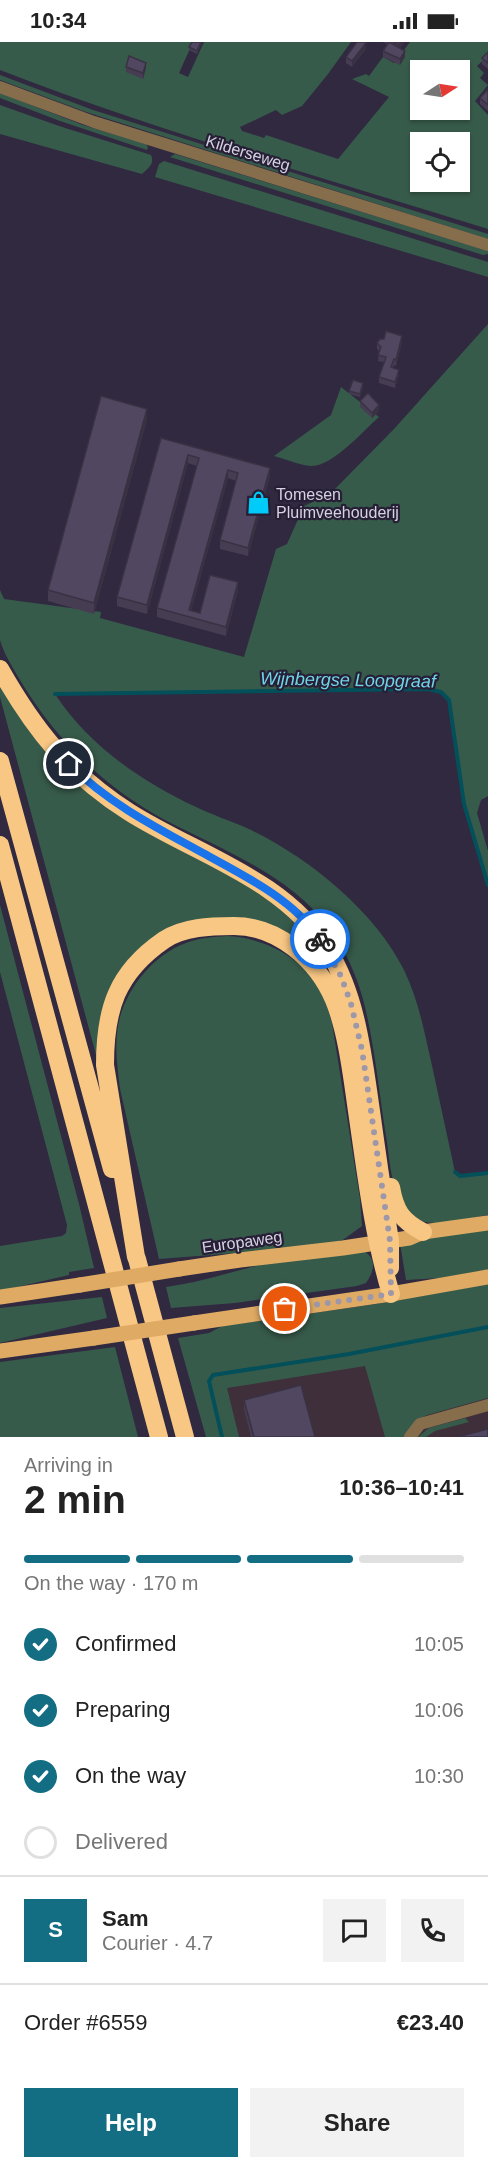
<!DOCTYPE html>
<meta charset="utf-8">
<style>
:root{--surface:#fff;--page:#f2f2f2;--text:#222;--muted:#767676;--line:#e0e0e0;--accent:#136e83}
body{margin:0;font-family:Helvetica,sans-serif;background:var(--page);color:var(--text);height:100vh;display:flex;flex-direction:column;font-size:22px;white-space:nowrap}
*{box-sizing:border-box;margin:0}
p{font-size:20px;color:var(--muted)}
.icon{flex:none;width:33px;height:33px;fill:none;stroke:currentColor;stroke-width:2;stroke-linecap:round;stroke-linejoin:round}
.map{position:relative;height:1395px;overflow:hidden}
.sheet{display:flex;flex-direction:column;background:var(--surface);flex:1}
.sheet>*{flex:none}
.needle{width:39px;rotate:78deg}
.tools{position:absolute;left:410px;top:18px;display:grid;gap:12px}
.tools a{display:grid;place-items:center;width:60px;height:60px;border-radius:0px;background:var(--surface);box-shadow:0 2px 4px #0004;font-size:30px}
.pin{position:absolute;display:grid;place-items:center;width:51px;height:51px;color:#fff;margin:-26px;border:3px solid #fff;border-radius:50%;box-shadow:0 2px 6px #0007}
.courier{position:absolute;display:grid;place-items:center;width:60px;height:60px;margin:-30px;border:4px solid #1a73e8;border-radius:50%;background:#fff;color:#222;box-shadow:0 2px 8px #0007}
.head em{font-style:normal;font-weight:800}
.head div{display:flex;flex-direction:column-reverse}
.head{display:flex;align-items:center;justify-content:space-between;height:102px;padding:0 24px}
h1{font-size:39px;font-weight:800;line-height:45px}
.bar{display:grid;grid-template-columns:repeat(4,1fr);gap:9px 6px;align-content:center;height:72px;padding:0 24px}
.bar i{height:8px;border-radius:4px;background:var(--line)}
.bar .current{background:var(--accent)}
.bar p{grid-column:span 4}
.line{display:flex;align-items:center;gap:15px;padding:0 24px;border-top:2px solid var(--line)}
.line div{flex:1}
.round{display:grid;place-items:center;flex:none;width:63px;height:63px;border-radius:0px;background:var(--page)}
ol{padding:0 24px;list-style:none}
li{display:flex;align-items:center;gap:18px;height:66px}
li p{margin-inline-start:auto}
li .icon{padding:6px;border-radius:50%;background:var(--accent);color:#fff;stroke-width:4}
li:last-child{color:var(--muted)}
li i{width:33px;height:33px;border:3px solid var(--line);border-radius:50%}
.cta{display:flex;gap:12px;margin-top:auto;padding:12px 24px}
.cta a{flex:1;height:69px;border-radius:0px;background:var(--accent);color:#fff;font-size:24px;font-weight:800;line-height:69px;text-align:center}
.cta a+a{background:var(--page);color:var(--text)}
.status{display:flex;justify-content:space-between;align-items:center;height:42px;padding:0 30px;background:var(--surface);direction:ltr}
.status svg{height:16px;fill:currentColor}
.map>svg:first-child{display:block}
.industrial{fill:#3f2f3b}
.green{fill:#375b4b;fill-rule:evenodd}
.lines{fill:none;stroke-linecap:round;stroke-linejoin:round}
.stream{stroke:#034f5a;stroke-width:4}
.minor{stroke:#866d4c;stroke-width:12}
.major{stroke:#dfab64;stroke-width:15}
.highway{stroke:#f9c784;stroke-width:18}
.major-bridge{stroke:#dfab64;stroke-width:15}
.wall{fill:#463d53}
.shaded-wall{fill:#393243}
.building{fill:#514760;stroke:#393243;stroke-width:1.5}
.done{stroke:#9c97a9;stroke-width:6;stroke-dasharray:0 10.8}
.route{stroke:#1a73e8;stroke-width:8}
.labels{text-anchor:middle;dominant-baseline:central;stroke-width:4.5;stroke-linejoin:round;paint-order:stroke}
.street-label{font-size:16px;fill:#d6d2e2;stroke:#261f36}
.poi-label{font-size:16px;fill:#d6d2e2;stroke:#261f36;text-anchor:start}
.water-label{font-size:18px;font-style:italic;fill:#70d4e6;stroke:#261f36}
</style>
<div class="status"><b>10:34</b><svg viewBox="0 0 49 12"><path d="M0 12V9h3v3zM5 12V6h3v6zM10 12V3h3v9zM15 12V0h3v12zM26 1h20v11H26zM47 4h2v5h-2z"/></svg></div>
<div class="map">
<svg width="488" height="1395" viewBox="0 0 488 1395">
<rect width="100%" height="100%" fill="#302940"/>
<!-- industrial -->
<path class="industrial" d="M488 1281V1395H223L205 1336Z"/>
<!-- green -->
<path class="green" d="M0 0H193L179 31 188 35 204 0H351L328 32 302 64 282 73 276 68 240 85 242 89 264 96 266 93 338 117 389 55 352 37 366 32 369 34 383 15 394 21 410 0H488V14L477 24 484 31 480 36 488 43 475 59 488 73V187C325 136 159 90 0 28ZM420 28H459V68H420ZM420 100H459V140H420Z
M0 33 93 68 488 192V197L86 70 0 38Z
M0 51 83 83 146 102 148 105 147 108 60 79 0 56Z
M0 63 59 84 151 113C155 122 148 126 142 132L0 92Z
M175 112 488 209V212L483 213 451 203 170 115Z
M164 119 488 220V235L155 135 159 122Z
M488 282V754L481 758 477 771 488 809V843L464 762 449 658 441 650 428 647 55 652C88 703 141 739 194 764 212 773 231 779 249 787 308 815 374 868 404 928 418 957 424 988 431 1019 439 1056 447 1093 455 1130L461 1134 488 1131V1173C465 1177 434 1188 413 1175 405 1171 397 1153 395 1144 390 1131 389 1114 387 1100 379 1052 375 1003 363 957 356 932 345 908 330 887 290 833 223 808 165 778 105 746 55 697 20 638 13 626 4 612 0 598 0 583 0 563 0 548L4 557 101 570 100 576 244 615 276 507 287 502 304 464 330 452 394 387Z
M341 345 379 375C364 388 332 425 311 424 299 423 286 417 274 414L331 373Z
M0 633 50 708 295 876 335 934 314 909 291 894 222 877 129 920 99 1024 0 655Z
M0 863 79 1162 94 1226 69 1230V1233L0 1249V1204L62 1194 66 1191 67 1183 0 930Z
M227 894C266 896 307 917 324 955 327 963 329 972 332 981L360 1157 362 1184 340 1200 262 1209 159 1217 120 1047C118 1029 115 1011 117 992 120 954 150 914 186 901 199 896 212 895 227 894Z
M488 1187V1228L440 1236 406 1238 400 1201Z
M362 1208C377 1216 375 1228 366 1241L357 1244 235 1261 171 1266 166 1245C204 1240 241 1226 279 1219 307 1214 335 1211 362 1208Z
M488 1242V1356L427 1373 419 1377 404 1395H385L365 1324 227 1346 239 1395H206L178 1296 209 1291 222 1284 376 1262Z
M102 1255 107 1276 0 1301V1266Z
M115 1305 138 1395H0V1320Z
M465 1376 469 1380 435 1389 426 1395H418L429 1386Z"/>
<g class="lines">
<!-- stream -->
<path class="stream" d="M55 652 428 647 441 650 449 658 464 762 488 843
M455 1130 460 1134 488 1131
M222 1395 209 1339 213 1333 349 1312 488 1285"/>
<!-- minor -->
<path class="minor" d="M0 45 94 80 488 203
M410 1395 420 1382 488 1363"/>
<!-- major -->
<path class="major" d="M179 1227 240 1218 343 1206 409 1196 423 1190 488 1181
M0 1255 80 1243
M194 1281 391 1252 488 1235
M0 1309 94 1296"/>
<!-- highway -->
<path class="highway" d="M0 627C34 687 69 732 129 770 195 812 285 837 328 908 357 955 363 1014 371 1069 377 1112 383 1155 390 1199V1226
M0 719 112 1127
M0 803 159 1395
M391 1145C395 1169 402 1179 423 1190
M136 1215 105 1023C105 968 116 931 164 898 183 885 211 884 234 884 278 884 317 918 334 958 347 990 352 1034 357 1069 366 1131 373 1192 391 1252
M137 1217 185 1395"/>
<!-- major-bridge -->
<path class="major-bridge" d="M80 1243 179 1227
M94 1296 194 1281"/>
</g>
<!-- wall -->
<path class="wall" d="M202 0 197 12 189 8V5Z
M383 0H404L400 7 405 15 400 23 383 15V9L387 2Z
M366 7 352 25 346 21V15Z
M488 10V27L482 22V16Z
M126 25 146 26 143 37 126 30Z
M488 47V69L480 62V56Z
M402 300 396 324 394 323 393 326 399 333 395 346 379 341V335L384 320 378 319 379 309 377 307V301Z
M363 344 360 355 349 352V349Z
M360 359 379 369 372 376 360 365Z
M147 378 94 572 48 559V548Z
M161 396 270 434 248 514 220 507V498L236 439 228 436 191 569 200 571 238 549 226 594 157 575V566L197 424 188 421 147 572 117 564V555Z
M244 1358 315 1395H251L244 1367Z"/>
<!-- shaded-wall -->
<path class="shaded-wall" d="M401 0H404L399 9V3Z
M366 1V7L352 25V19Z
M405 9V15L400 23V17Z
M146 21V26L143 37V31Z
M402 294V300L396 324V318Z
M399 328V333L395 346V340Z
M379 363V369L372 376V371Z
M147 367V378L94 572V561Z
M188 413V421L147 572V563Z
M270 426V434L248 514V506Z
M228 428V436L189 576V568Z
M238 540V549L226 594V585Z"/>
<!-- building -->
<path class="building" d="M192 0H201L197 9 189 5Z
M357 0H364L366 1 352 19 346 15Z
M389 0 405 9 400 17 383 9Z
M393 0H401L399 3Z
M488 10V21L482 16Z
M129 14 146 21 143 31 126 25Z
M488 47V63L480 56Z
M386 289 402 294 396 318 394 317 391 325 399 328 395 340 379 335 386 315 378 313 381 305 377 301 380 297H384Z
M353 338 363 341 360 352 349 349Z
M368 351 379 363 372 371 360 359Z
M101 354 147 367 94 561 48 548Z
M161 396 270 426 248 506 220 498 238 431 228 428 189 568 200 571 210 533 238 540 226 585 157 566 199 416 188 413 147 563 117 555Z
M301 1343 315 1395H254L244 1358Z
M488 1387V1395H457Z"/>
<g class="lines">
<!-- done -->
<path class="done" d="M285 1267 391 1252 390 1199 362 1008 351 962 341 934 320 897"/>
<!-- route -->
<path class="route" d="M69 722C108 761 155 785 203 811 243 833 293 857 320 897"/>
</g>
<!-- icons -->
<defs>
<symbol id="shop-bare" viewBox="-9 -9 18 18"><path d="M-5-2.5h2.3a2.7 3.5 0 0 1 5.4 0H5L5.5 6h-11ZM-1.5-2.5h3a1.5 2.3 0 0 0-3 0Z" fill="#01cbf9" stroke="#261f36" stroke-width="2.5" paint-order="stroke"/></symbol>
</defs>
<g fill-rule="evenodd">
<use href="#shop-bare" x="242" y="444" width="33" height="33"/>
</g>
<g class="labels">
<!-- street labels -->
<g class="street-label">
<text transform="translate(248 111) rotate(17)">Kilderseweg</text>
<text transform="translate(242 1200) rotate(-8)">Europaweg</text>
</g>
<!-- poi labels -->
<g class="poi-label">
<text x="276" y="452">Tomesen<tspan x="276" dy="18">Pluimveehouderij</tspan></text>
</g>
<!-- water labels -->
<g class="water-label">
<text transform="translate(348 638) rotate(1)">Wijnbergse Loopgraaf</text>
</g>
</g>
</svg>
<div class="tools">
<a><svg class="needle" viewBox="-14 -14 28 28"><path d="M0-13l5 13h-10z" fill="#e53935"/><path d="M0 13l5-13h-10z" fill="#767676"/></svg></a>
<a><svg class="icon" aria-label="locate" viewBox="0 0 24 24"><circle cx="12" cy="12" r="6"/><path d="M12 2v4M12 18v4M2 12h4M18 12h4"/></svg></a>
</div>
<div class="pin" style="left:285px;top:1267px;background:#ea580c"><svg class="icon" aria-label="bag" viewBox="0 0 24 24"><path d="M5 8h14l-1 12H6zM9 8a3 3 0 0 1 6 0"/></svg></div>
<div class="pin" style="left:69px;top:722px;background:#1f2937"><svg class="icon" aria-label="home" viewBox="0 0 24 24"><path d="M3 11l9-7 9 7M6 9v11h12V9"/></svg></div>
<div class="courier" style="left:320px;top:897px"><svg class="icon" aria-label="bike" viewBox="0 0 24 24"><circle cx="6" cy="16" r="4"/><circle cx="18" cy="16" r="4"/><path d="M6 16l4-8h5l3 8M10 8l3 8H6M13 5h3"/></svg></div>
</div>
<section class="sheet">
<div class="head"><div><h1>2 min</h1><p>Arriving in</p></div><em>10:36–10:41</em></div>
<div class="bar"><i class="current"></i><i class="current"></i><i class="current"></i><i></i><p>On the way · 170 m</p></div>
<ol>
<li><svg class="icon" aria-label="check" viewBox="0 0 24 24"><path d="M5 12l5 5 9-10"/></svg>Confirmed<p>10:05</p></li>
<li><svg class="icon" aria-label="check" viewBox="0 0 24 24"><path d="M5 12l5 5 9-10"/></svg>Preparing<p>10:06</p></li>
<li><svg class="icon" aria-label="check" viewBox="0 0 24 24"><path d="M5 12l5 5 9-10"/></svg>On the way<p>10:30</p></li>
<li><i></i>Delivered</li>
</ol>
<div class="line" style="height:108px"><b class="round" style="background:var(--accent);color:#fff">S</b><div><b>Sam</b><p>Courier · 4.7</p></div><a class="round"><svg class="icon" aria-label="chat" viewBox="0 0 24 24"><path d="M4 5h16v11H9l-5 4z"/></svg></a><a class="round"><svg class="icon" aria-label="phone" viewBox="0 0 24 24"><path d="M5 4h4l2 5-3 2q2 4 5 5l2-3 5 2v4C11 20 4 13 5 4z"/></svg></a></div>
<div class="line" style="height:78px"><div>Order #6559</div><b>€23.40</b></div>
<div class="cta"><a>Help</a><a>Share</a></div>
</section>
